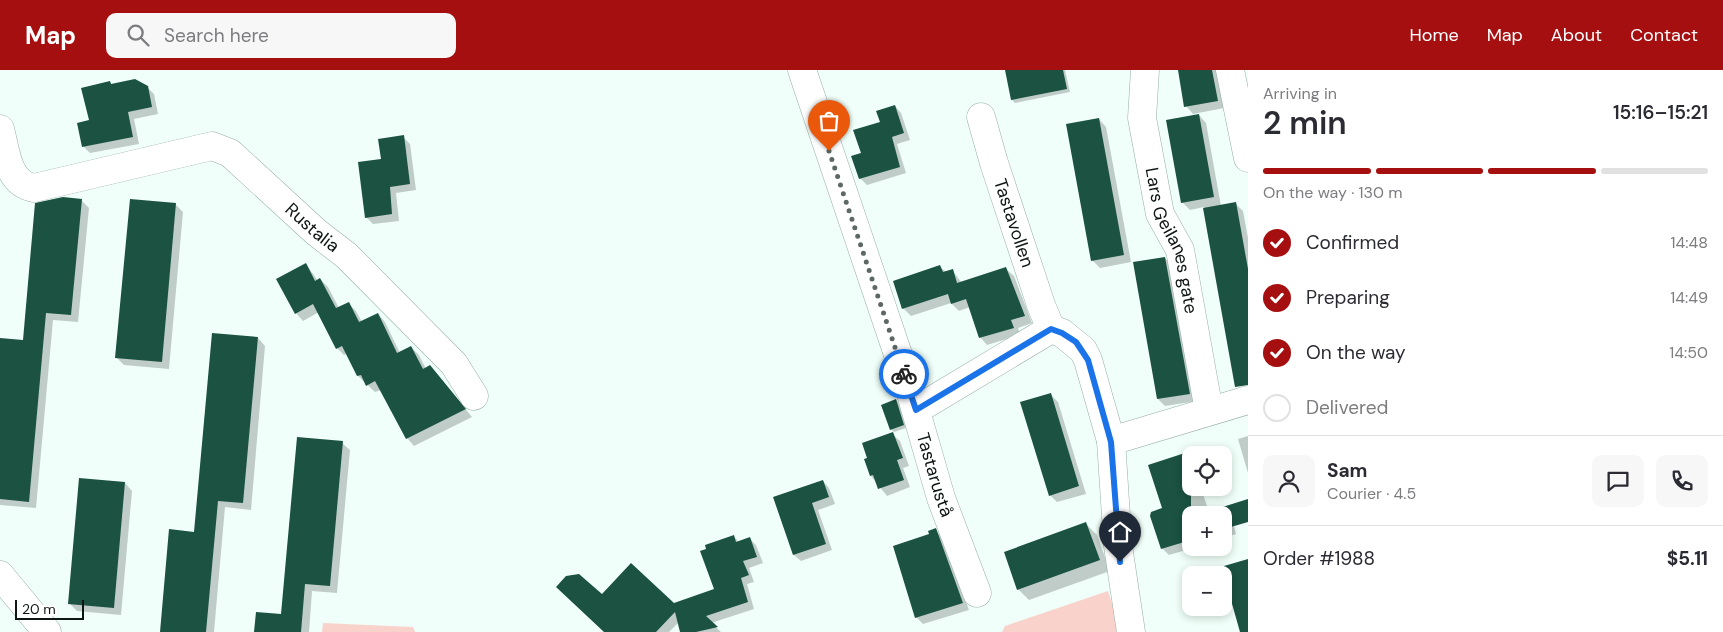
<!DOCTYPE html>
<meta charset="utf-8">
<style>
:root{--surface:#fff;--page:#f7f7f7;--text:#2b2b33;--muted:#7c7c81;--line:#e1e1e2;--accent:#a50f10}
body{margin:0;font-family:"DM Sans",sans-serif;background:var(--page);color:var(--text);height:100vh;display:flex;flex-direction:column;font-size:19px;white-space:nowrap}
*{box-sizing:border-box;margin:0}
p{font-size:16px;color:var(--muted)}
.icon{flex:none;width:28px;height:28px;fill:none;stroke:currentColor;stroke-width:2;stroke-linecap:round;stroke-linejoin:round}
.map{position:relative;flex:1;overflow:hidden}
.sheet{display:flex;flex-direction:column;background:var(--surface);width:475px}
.sheet>*{flex:none}
.fabs{position:absolute;left:1182px;top:376px;display:grid;gap:10px}
.fabs a{display:grid;place-items:center;width:50px;height:50px;border-radius:10px;background:var(--surface);box-shadow:0 2px 8px #0003;font-size:25px}
.scale{position:absolute;left:15px;bottom:12px;width:69px;box-sizing:border-box;padding-left:5px;border:2px solid #0e1613;border-top:0;font-size:14px;line-height:18px;white-space:nowrap;color:#0e1613;-webkit-text-stroke:4px #fff;paint-order:stroke}
.pin{position:absolute;display:grid;place-items:center;width:42px;height:42px;color:#fff;margin:-51px -21px;border-radius:50% 50% 50% 0;rotate:-45deg;box-shadow:0 0 5px #0007}
.pin .icon{rotate:45deg}
.courier{position:absolute;display:grid;place-items:center;width:50px;height:50px;margin:-25px;border:4px solid #1a73e8;border-radius:50%;background:#fff;color:#222;box-shadow:0 1px 6px #0007}
.summary em{font-style:normal;font-weight:600}
.summary div{display:flex;flex-direction:column-reverse}
.summary{display:flex;align-items:center;justify-content:space-between;height:85px;padding:0 15px}
h1{font-size:32px;font-weight:600;line-height:38px}
.bar{display:grid;grid-template-columns:repeat(4,1fr);gap:8px 5px;align-content:center;height:60px;padding:0 15px}
.bar i{height:6px;border-radius:4px;background:var(--line)}
.bar .active{background:var(--accent)}
.bar p{grid-column:span 4}
.line{display:flex;align-items:center;gap:12px;padding:0 15px;border-top:1px solid var(--line)}
.line div{flex:1}
.round{display:grid;place-items:center;flex:none;width:52px;height:52px;border-radius:10px;background:var(--page)}
ol{padding:0 15px;list-style:none}
li{display:flex;align-items:center;gap:15px;height:55px}
li p{margin-inline-start:auto}
li .icon{padding:5px;border-radius:50%;background:var(--accent);color:#fff;stroke-width:4}
li:last-child{color:var(--muted)}
li i{width:28px;height:28px;border:2px solid var(--line);border-radius:50%}
header{display:flex;align-items:center;gap:30px;box-sizing:border-box;height:70px;padding:0 25px;background:var(--accent);color:#fff}
header strong{font-size:24px}
nav{display:flex;gap:28px;margin-inline-start:auto;font-size:18px}
.search{width:350px;height:45px;background:var(--page);display:flex;align-items:center;gap:12px;box-sizing:border-box;padding:0 18px;border-radius:10px;color:var(--muted);font-size:19px}
main{display:flex;flex:1;min-height:0}
.map>svg:first-child{display:block}
.green{fill:#f9d2cc}
.shadow{fill:#0003}
.building{fill:#1b5242}
.lines{fill:none;stroke-linecap:round;stroke-linejoin:round}
.minor-casing{stroke:#97aea5;stroke-width:29}
.minor{stroke:#fff;stroke-width:28}
.done{stroke:#5d6864;stroke-width:5;stroke-dasharray:0 9}
.route{stroke:#1a73e8;stroke-width:6}
.labels{text-anchor:middle;dominant-baseline:central;stroke-width:5;stroke-linejoin:round;paint-order:stroke}
.street-label{font-size:18px;fill:#0e1613;stroke:#fff}
</style>
<header>
<strong>Map</strong>
<div class="search"><svg class="icon" aria-label="search" viewBox="0 0 24 24"><circle cx="10" cy="10" r="6"/><path d="M15 15l6 6"/></svg>Search here</div>
<nav><a>Home</a><a>Map</a><a>About</a><a>Contact</a></nav>
</header>
<main>
<div class="map">
<svg width="1248" height="562" viewBox="0 0 1248 562">
<rect width="100%" height="100%" fill="#f0fff9"/>
<!-- green -->
<path class="green" d="M1108 521 1121 562H1002L1005 556Z
M323 553 413 557 415 562H322Z"/>
<!-- shadow -->
<path class="shadow" d="M1006 0H1065L1070 22 1015 33 1012 30Z
M1179 0H1218L1224 38 1193 44 1186 36Z
M110 12 112 15 147 17 154 24 158 44 134 49 139 74 90 83 83 76 90 51Z
M895 36 901 43 910 70 897 74 906 103 867 115 860 108 881 53Z
M1199 45 1206 53 1221 136 1236 134 1243 141 1248 168V308L1241 309 1234 302 1204 137 1190 140 1182 132Z
M1099 49 1106 57 1131 192 1100 198 1092 190Z
M403 67 410 74 416 120 396 123 399 151 373 154 366 147 382 90Z
M81 130 89 138 78 252 53 250 36 438 0 435V269L24 272Z
M175 134 183 142 169 299 124 295 117 288Z
M1165 188 1172 195 1197 331 1165 336 1158 329Z
M306 194 318 211 320 209 328 217 339 238 349 234 356 241 362 252 378 244 385 252 400 283 411 277 419 285 426 299 437 304 472 347 414 376 407 368 381 320 375 322 358 306 347 284 344 285 337 278 319 242 303 251 296 243Z
M940 197 946 202 952 200 962 213 1006 199 1014 206 1032 253 1018 258 1020 265 987 275 980 267 970 237 959 241 951 233 911 246 903 238Z
M258 268 265 276 251 440 225 437 214 562H161Z
M1050 324 1058 332 1086 424 1057 432 1050 425Z
M896 330 899 334 906 358 894 362 891 359Z
M892 364 900 371 909 396 903 398 910 417 887 426 871 406Z
M1248 366V403L1238 369Z
M342 373 350 380 337 523 312 521 309 562H255L283 545Z
M1196 381 1199 385H1191V418H1201L1209 442 1231 445 1236 464 1224 468V445H1191L1193 478 1169 485 1162 478 1163 439 1150 396Z
M823 411 829 418 835 434 818 440 832 480 801 491 794 485 775 428Z
M125 413 132 421 121 545 77 541 69 533Z
M1086 454 1097 465 1110 501 1029 530 1018 519Z
M935 460 942 467 969 540 923 554 916 547 931 465Z
M733 466 739 472 749 468 756 475 763 493 749 498 754 512 747 514 754 539 711 553 721 562H681L679 552 669 562H605L716 520Z"/>
<!-- building -->
<path class="building" d="M1005 0H1063L1067 19 1011 30Z
M1178 0H1212L1218 31 1184 37Z
M135 9 148 16 152 37 128 42 133 67 82 77 77 53 89 50 81 18 110 11 111 14Z
M895 35 904 63 892 67 900 97 859 109 851 86 861 83 853 60 880 52 876 41Z
M1199 44 1214 127 1181 133 1166 50Z
M1099 48 1124 185 1091 191 1066 54Z
M404 65 410 114 390 117 392 144 365 148 358 92 381 89 378 69Z
M63 127 82 129 71 245 46 243 29 432 0 429V268L23 270 35 133Z
M130 129 176 133 162 292 115 288Z
M1236 132 1248 199V315L1235 317 1203 138Z
M1165 187 1190 324 1157 329 1133 192Z
M306 193 315 211 320 208 336 238 349 232 359 252 378 243 397 283 411 276 423 299 430 295 466 339 406 369 375 311 366 316 361 305 357 306 342 276 336 279 313 234 295 244 276 209Z
M940 195 943 202 953 199 957 213 1006 197 1025 246 1011 250 1014 258 979 268 966 229 951 234 948 224 902 239 893 211Z
M212 263 258 267 243 433 218 431 206 562H160L169 459 194 462Z
M1051 323 1079 416 1049 426 1020 332Z
M896 329 904 355 890 360 881 335Z
M893 362 903 388 897 390 904 410 878 419 873 405 870 406 864 389 867 388 862 373Z
M297 367 343 371 330 516 305 514 301 562H254L256 542 281 544Z
M1191 381V470L1161 479 1150 446 1151 442 1162 438 1148 395Z
M79 408 125 412 114 538 68 534Z
M823 410 829 427 812 433 826 474 793 485 773 427Z
M1248 429V452L1224 459V445H1197Z
M1086 452 1100 490 1017 520 1004 482Z
M936 458 963 533 915 548 893 476 929 464 928 461Z
M734 465 736 472 750 467 757 487 743 491 749 505 741 508 748 532 706 546 718 557 696 562H680L675 542 656 562H604L556 517 566 506 579 504 602 524 631 493 674 533 714 519 700 481 706 479 705 475Z
M1248 489V562H1240L1223 502 1226 501 1224 496Z"/>
<g class="lines">
<defs>
<g id="minor">
<path id="s1" d="M802 0 909 317 941 428 977 523"/>
<path id="s2" d="M1145 0 1142 48 1160 144 1180 180 1209 341"/>
<path d="M1230 0 1248 88"/>
<path id="s3" d="M981 47 994 93 1041 235 1051 259"/>
<path id="s4" d="M0 59C6 81 7 113 34 118L212 76 230 83 316 162 347 186 454 294 474 326"/>
<path d="M916 340 1051 259 1062 263 1083 280 1088 290 1111 371 1118 476 1131 562"/>
<path d="M1111 371 1248 330"/>
<path d="M0 505 47 562"/>
</g>
</defs>
<!-- minor casing -->
<use href="#minor" class="minor-casing"/>
<!-- minor -->
<use href="#minor" class="minor"/>
</g>
<g class="lines">
<!-- done -->
<path class="done" d="M829 81 904 304"/>
<!-- route -->
<path class="route" d="M904 304 916 340 1051 259 1062 263 1076 272 1088 290 1111 372 1120 492"/>
</g>
<g class="labels">
<!-- street labels -->
<g class="street-label">
<text stroke="none"><textPath href="#s3" startOffset="111">Tastavollen</textPath></text>
<text stroke="none"><textPath href="#s4" startOffset="386">Rustalia</textPath></text>
<text stroke="none"><textPath href="#s2" startOffset="175">Lars Geilanes gate</textPath></text>
<text stroke="none"><textPath href="#s1" startOffset="426">Tastarustå</textPath></text>
</g>
</g>
</svg>
<div class="fabs">
<a><svg class="icon" aria-label="locate" viewBox="0 0 24 24"><circle cx="12" cy="12" r="6"/><path d="M12 2v4M12 18v4M2 12h4M18 12h4"/></svg></a>
<a>+</a>
<a>−</a>
</div>
<div class="scale">20 m</div>
<div class="pin" style="left:829px;top:81px;background:#ea580c"><svg class="icon" aria-label="bag" viewBox="0 0 24 24"><path d="M5 8h14l-1 12H6zM9 8a3 3 0 0 1 6 0"/></svg></div>
<div class="pin" style="left:1120px;top:492px;background:#1f2937"><svg class="icon" aria-label="home" viewBox="0 0 24 24"><path d="M3 11l9-7 9 7M6 9v11h12V9"/></svg></div>
<div class="courier" style="left:904px;top:304px"><svg class="icon" aria-label="bike" viewBox="0 0 24 24"><circle cx="6" cy="16" r="4"/><circle cx="18" cy="16" r="4"/><path d="M6 16l4-8h5l3 8M10 8l3 8H6M13 5h3"/></svg></div>
</div>
<section class="sheet">
<div class="summary"><div><h1>2 min</h1><p>Arriving in</p></div><em>15:16–15:21</em></div>
<div class="bar"><i class="active"></i><i class="active"></i><i class="active"></i><i></i><p>On the way · 130 m</p></div>
<ol>
<li><svg class="icon" aria-label="check" viewBox="0 0 24 24"><path d="M5 12l5 5 9-10"/></svg>Confirmed<p>14:48</p></li>
<li><svg class="icon" aria-label="check" viewBox="0 0 24 24"><path d="M5 12l5 5 9-10"/></svg>Preparing<p>14:49</p></li>
<li><svg class="icon" aria-label="check" viewBox="0 0 24 24"><path d="M5 12l5 5 9-10"/></svg>On the way<p>14:50</p></li>
<li><i></i>Delivered</li>
</ol>
<div class="line" style="height:90px"><a class="round"><svg class="icon" aria-label="person" viewBox="0 0 24 24"><circle cx="12" cy="8" r="4"/><path d="M4 21q1-7 8-7t8 7"/></svg></a><div><b>Sam</b><p>Courier · 4.5</p></div><a class="round"><svg class="icon" aria-label="chat" viewBox="0 0 24 24"><path d="M4 5h16v11H9l-5 4z"/></svg></a><a class="round"><svg class="icon" aria-label="phone" viewBox="0 0 24 24"><path d="M5 4h4l2 5-3 2q2 4 5 5l2-3 5 2v4C11 20 4 13 5 4z"/></svg></a></div>
<div class="line" style="height:65px"><div>Order #1988</div><b>$5.11</b></div>
</section>
</main>
